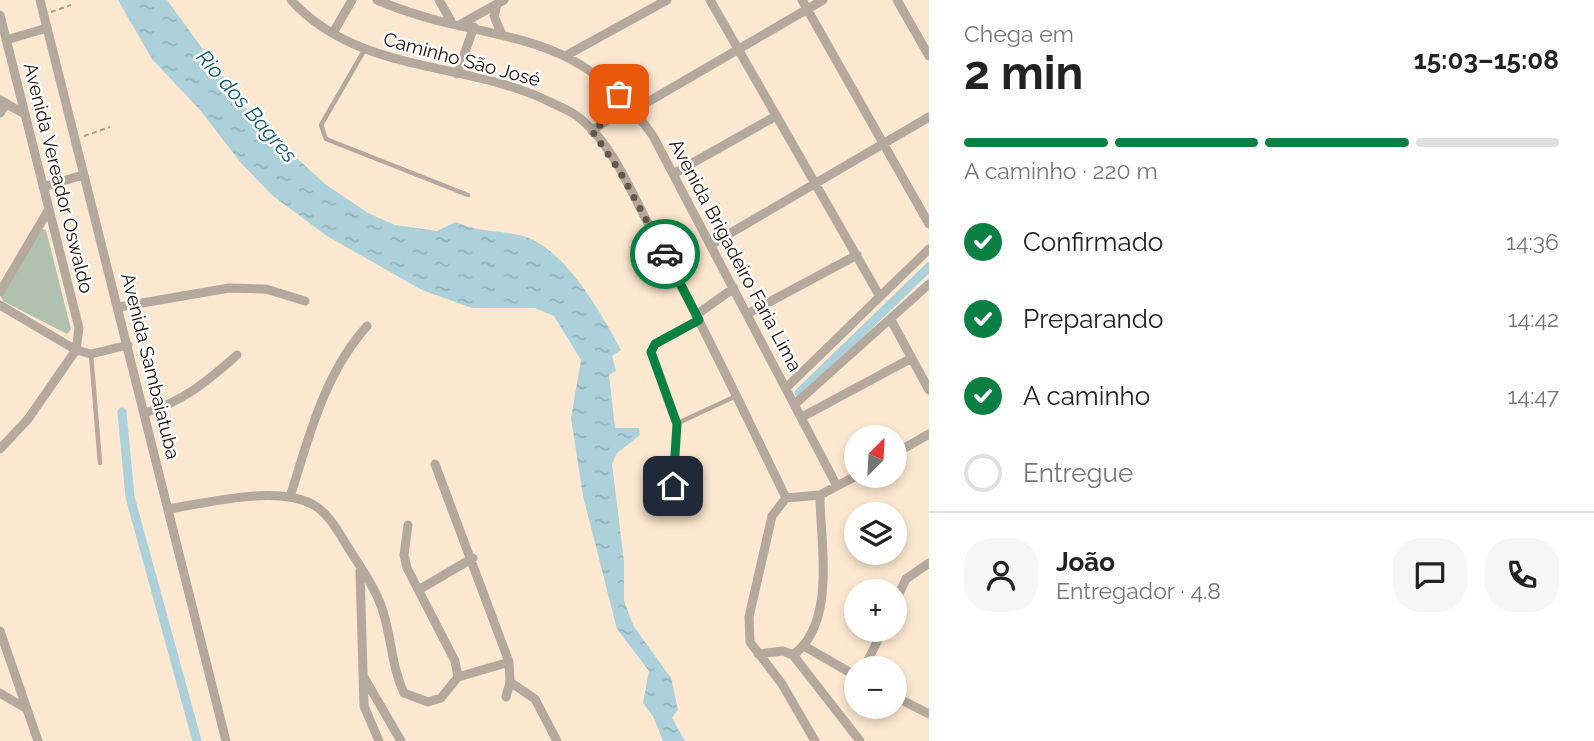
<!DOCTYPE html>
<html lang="pt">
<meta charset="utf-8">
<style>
:root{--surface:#fff;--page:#f6f6f6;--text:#222;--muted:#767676;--line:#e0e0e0;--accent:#0b8043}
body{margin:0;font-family:Raleway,sans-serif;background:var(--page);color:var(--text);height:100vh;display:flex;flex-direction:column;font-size:26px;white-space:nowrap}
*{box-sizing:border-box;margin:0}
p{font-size:23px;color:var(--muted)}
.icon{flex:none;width:38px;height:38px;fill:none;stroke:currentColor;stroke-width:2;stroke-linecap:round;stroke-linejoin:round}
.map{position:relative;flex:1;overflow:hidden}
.drawer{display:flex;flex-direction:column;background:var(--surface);width:665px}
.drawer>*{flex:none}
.needle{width:46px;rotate:24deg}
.fabs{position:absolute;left:844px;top:425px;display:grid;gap:14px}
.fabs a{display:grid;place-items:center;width:63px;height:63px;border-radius:50%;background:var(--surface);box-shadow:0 4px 10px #0003;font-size:35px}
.pin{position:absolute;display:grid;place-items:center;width:60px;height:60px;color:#fff;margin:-30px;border-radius:14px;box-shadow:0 4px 10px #0006}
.courier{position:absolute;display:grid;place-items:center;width:70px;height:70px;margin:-35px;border:5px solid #0b8043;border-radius:50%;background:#fff;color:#222;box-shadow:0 2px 9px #0007}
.headline em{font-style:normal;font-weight:700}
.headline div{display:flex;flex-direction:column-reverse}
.headline{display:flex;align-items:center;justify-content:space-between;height:119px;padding:0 35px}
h1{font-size:46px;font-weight:700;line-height:52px}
.bar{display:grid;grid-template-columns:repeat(4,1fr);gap:10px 7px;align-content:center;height:84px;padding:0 35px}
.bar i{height:9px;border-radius:5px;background:var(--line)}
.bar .active{background:var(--accent)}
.bar p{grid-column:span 4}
.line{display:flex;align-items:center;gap:18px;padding:0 35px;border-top:2px solid var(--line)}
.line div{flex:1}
.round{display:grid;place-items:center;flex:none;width:74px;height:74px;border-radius:28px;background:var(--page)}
ol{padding:0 35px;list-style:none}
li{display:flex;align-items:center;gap:21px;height:77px}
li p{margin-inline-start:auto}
li .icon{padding:7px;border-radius:50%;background:var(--accent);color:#fff;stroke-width:4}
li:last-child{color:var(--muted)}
li i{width:38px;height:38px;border:4px solid var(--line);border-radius:50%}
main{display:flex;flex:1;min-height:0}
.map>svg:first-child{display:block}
.green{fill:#b0c2ad}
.water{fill:url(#water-ripples)}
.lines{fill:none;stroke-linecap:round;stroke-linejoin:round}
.canal{stroke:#acd1da;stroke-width:9}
.path{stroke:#ad9c8a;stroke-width:2;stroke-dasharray:5 3.5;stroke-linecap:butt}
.lane{stroke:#b5a89d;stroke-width:4.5}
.street{stroke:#b5a89d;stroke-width:9}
.done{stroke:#66594b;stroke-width:7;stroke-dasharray:0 12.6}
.route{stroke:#0b8043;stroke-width:9}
.labels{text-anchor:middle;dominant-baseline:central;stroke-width:5;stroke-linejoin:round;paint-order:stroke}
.street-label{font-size:19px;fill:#150c04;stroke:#fff}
.water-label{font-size:21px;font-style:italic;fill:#0c5867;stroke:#fff}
</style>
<main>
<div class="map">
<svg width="929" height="741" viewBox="0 0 929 741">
<defs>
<pattern id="water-ripples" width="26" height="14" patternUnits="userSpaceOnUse" patternTransform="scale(1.75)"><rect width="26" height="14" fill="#acd1da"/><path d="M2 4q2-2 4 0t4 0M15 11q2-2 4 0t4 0" fill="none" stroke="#93b2b9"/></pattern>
</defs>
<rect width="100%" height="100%" fill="#fce7d0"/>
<!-- green -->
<path class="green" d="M42 229 46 230 71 329 67 334 3 301 1 296Z"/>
<!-- water -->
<path class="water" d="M118 0H167L253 118 325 184 368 213 395 225 437 231 456 222C476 232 497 230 519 235 564 245 601 313 621 350L612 356 616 371 609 375 615 428H639L640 435 617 453 612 464 624 562V601L634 627 671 678 678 710 672 718 685 741H663L654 718 643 703 649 671 617 629 583 496 571 418 581 360 554 316 535 308H472L422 290 327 236 273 196 241 163 200 110 152 59Z"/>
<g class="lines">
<!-- canal -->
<path class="canal" d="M799 393 929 267
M122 412 130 497 197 741"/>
<!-- path -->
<path class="path" d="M51 12 71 5
M84 136 110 127"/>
<!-- lane -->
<path class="lane" d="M365 49 321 125 326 139 468 195
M91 354 100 463
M676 424 736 396
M673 486 676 424 651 352 655 344 698 321"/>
<!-- street -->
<path class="street" d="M40 0 226 741
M291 0C360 76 470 60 554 104 563 108 575 113 582 120 613 146 631 192 650 227 698 316 742 407 786 498
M377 0C492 49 569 17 653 136L837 486
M439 0 451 21
M710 0 879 295
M802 0 929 224
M897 0 929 56
M497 5 494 16 502 35
M0 15 79 328 76 350 28 419 0 449
M461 24 504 0
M333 33 352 0
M6 40 47 28
M567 55 667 0
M457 74 474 27
M0 100 23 113
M634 110 823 0
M0 113 6 104
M592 131 629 104
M673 174 776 116
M43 187 83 175
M710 245 929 117
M0 292 49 209
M0 305 76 350 91 354 128 345
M119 307 229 288 266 289 305 301
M747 314 857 255
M696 315 734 288
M891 320 929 390
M786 388 929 249
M795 404 929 284
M145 413C182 402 208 381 237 355
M802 417 910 359
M894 454 929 434
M435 464 509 662 510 682 506 697
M290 497C309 437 324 374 367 326
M168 509C207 503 275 485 312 504 329 513 339 533 349 549 362 569 378 592 384 615 392 642 392 668 404 693L428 702 441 698 458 677 455 661 407 568 404 555 408 525
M360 571 364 706 379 741
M420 589 473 558
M894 604 906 579 929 563
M0 631 38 741
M804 646 856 676
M758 654 783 651 793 655 860 741
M793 655C837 623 820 543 820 495
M864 668 883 630
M458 677 509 662
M365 679 401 741
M510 682 535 699 557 741
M0 693 27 709
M894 696 929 714
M815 741 782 684 750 642 749 617 772 516 786 498 820 495 856 476"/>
</g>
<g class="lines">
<!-- done -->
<path class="done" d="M619 94 629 104 592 131 619 170 665 254"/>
<!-- route -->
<path class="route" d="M665 254 699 320 655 344 651 352 677 424 673 486"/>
</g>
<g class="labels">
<!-- street labels -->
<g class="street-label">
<text transform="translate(462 59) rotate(15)">Caminho São José</text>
<text transform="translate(59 178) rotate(76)">Avenida Vereador Oswaldo</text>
<text transform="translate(736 255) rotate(62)">Avenida Brigadeiro Faria Lima</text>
<text transform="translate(151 366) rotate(76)">Avenida Sambaiatuba</text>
</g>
<!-- water labels -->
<g class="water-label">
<text transform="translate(247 106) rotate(49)">Rio dos Bagres</text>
</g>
</g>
</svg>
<div class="fabs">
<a><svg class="needle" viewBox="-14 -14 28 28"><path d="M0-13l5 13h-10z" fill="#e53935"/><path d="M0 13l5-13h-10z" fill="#767676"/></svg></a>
<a><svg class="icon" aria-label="layers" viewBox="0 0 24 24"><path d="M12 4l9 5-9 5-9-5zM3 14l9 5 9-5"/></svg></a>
<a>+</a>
<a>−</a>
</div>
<div class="pin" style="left:619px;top:94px;background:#ea580c"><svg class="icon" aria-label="bag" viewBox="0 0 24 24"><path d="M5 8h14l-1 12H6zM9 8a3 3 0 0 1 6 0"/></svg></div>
<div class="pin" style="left:673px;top:486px;background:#1f2937"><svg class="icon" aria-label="home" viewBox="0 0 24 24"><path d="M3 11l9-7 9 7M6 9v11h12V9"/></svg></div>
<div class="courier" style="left:665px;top:254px"><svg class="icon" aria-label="car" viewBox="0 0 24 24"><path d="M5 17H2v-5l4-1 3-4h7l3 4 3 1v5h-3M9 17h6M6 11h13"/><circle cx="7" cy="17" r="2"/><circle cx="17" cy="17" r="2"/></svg></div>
</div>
<section class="drawer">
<div class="headline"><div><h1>2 min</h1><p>Chega em</p></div><em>15:03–15:08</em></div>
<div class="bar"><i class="active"></i><i class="active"></i><i class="active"></i><i></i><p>A caminho · 220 m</p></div>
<ol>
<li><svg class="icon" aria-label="check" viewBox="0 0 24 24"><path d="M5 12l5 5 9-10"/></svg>Confirmado<p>14:36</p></li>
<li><svg class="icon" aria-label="check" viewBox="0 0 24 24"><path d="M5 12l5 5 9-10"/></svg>Preparando<p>14:42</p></li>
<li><svg class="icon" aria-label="check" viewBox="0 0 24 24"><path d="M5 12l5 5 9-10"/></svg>A caminho<p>14:47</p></li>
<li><i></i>Entregue</li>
</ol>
<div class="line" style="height:126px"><a class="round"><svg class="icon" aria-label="person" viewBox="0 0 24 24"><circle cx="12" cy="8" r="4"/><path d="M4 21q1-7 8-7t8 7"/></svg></a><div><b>João</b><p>Entregador · 4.8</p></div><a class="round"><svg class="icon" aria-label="chat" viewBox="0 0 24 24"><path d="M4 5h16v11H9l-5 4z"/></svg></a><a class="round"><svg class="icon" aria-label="phone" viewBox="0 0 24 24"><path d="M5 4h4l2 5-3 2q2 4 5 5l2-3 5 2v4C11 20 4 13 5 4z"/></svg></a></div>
</section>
</main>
